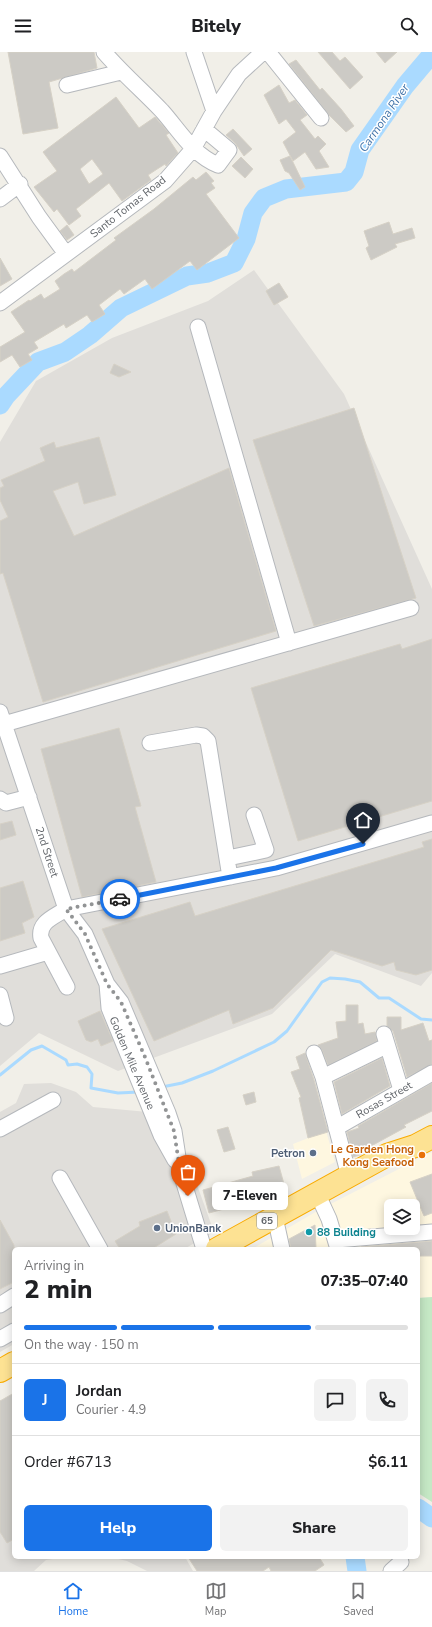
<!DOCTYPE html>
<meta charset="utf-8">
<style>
:root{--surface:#fff;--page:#f2f2f2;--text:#202124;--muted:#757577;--line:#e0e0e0;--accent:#1a73e8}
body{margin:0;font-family:"Nunito Sans",sans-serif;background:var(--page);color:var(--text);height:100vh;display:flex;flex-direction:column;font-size:15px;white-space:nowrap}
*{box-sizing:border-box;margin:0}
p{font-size:13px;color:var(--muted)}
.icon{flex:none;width:22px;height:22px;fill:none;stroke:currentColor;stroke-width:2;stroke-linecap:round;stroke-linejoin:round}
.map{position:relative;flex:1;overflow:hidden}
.details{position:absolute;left:12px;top:1195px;width:408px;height:312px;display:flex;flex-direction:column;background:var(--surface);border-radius:6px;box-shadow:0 2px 10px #0003}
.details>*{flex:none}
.tools{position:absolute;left:384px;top:1147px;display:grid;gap:8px}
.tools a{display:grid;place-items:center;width:36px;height:36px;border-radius:6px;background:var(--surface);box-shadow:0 2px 10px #0003;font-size:20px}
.pin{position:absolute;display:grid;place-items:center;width:34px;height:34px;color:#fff;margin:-41px -17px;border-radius:50% 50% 50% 0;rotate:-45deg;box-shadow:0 0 4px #0007}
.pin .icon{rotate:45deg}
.courier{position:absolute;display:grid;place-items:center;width:40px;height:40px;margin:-20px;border:3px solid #1a73e8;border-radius:50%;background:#fff;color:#222;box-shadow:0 1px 5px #0007}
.bubble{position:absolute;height:28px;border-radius:6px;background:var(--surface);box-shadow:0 2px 10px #0003;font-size:13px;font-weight:800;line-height:28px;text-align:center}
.summary em{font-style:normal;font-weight:800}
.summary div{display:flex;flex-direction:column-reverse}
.summary{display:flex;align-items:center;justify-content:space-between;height:68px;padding:0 12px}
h1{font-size:26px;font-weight:800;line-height:30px}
.bar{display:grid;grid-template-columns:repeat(4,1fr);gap:6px 4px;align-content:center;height:48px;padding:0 12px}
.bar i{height:5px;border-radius:3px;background:var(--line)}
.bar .active{background:var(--accent)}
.bar p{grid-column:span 4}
.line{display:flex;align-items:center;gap:10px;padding:0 12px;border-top:1px solid var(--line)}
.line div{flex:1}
.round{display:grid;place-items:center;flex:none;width:42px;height:42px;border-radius:6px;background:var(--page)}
.button{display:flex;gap:8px;margin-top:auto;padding:8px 12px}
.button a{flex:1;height:46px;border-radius:6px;background:var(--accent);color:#fff;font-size:16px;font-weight:800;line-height:46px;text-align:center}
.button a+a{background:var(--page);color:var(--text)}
header{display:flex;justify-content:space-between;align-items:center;height:52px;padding:0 12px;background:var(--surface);font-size:18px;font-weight:800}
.dock{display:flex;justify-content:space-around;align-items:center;height:56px;border-top:1px solid var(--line);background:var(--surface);font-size:11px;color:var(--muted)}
.dock a{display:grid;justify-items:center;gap:2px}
.dock .active{color:var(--accent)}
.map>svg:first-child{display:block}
.commercial{fill:#fef7e0;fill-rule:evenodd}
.industrial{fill:#e0deda}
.green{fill:#c5e8c5}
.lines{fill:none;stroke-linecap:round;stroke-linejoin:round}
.stream{stroke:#aadaff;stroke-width:3}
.river{stroke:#aadaff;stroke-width:19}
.building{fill:#cccac5;stroke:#d6d1c6;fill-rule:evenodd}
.minor-casing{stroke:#b5b8bc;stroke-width:17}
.highway-casing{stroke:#f9ab00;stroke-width:24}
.minor{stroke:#fff;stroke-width:15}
.highway{stroke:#fde293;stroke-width:22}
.done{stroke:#929495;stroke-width:4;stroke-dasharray:0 7.2}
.route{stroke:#1a73e8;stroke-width:5}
.service-dot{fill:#5c6f8a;stroke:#fff;stroke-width:1.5}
.food-dot{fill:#e8710a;stroke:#fff;stroke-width:1.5}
.culture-dot{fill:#0f9aa8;stroke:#fff;stroke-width:1.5}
.labels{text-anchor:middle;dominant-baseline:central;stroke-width:3;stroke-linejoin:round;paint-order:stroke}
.shield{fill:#fff;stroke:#8f9295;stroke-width:1}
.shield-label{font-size:10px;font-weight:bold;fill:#5f6368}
.street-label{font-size:11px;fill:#5f6368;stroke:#fff}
.food-label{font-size:11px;font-weight:bold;fill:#c56008;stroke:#fff;text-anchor:end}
.service-label{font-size:11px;font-weight:bold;fill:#4e5e75;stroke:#fff;text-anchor:end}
.culture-label{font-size:11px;font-weight:bold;fill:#0d838f;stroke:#fff;text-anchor:start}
.water-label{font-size:12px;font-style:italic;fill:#4174aa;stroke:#fff}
</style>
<header><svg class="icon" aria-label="menu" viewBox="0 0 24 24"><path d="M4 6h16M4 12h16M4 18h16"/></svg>Bitely<svg class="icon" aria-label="search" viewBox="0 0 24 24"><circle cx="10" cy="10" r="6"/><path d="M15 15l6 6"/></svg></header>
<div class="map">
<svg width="432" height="1519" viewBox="0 0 432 1519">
<rect width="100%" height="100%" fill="#f1efe8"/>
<!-- commercial -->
<path class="commercial" d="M326 1079 335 1110 302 1127 293 1092Z
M432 1100V1245L418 1246V1197H252L319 1158ZM391 1154H413V1176H391Z"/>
<!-- industrial -->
<path class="industrial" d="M254 218 344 342 432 537V921L421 934 335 902 272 962 118 1019 39 981 0 1014V390L36 329 112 286 208 249Z
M51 1031 76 1040 93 1055 148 1060 169 1055 214 1180 184 1197H14V1292L0 1300V1060L16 1051 24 1032Z
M0 1437 14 1459V1505H67L46 1508 34 1519H0Z
M110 1505H185L193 1519H147L127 1509Z"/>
<!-- green -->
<path class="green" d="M432 1245V1450L418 1441V1246Z"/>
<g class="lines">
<!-- stream -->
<path class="stream" d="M0 1023 31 998 42 994 66 1008 68 1013 77 1012 87 1015 92 1022 91 1036 118 1041 139 1040
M162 1035 182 1031 213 1019 274 990 287 979 322 930 330 926 345 927 360 930 379 946H389L421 967 432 968"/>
<!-- river -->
<path class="river" d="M0 353 6 344 38 310 65 300 90 283 121 256 187 224 208 221 234 211 246 187 253 161 264 146 286 137 346 130 354 120 360 98 405 34 432 2
M418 1456 432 1466
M355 1505 357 1519"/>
</g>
<!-- building -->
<path class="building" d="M8 0H94L97 16 49 30 58 76 23 82Z
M318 0H332L340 9 345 5 363 25 350 37Z
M376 0H397L385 11Z
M296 8 320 38 322 36 341 57 354 74 346 80 329 63 289 12Z
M279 33 289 51 295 48 307 63 300 68 315 87 318 84 326 92 319 99 329 115 316 117 305 100 293 109 283 90 296 80 286 67 279 72 264 43Z
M116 45 139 76 155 65 169 81 166 83 178 101 166 114 165 112 148 123 151 128 122 149 109 131 76 157 81 164 69 173 57 157 54 160 34 135 57 119 43 100ZM92 107 103 122 89 132 80 117Z
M233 77 252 97 244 104 235 91 226 83Z
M290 104 305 135 300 138 289 121 285 119 280 108Z
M241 105 253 117 245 126 232 114Z
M206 120 214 129 211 131 215 136 206 142 239 186 197 218 190 209 152 237 145 227 124 242 120 237 99 253 105 262 92 270 87 263 66 276 64 272 34 290 38 296 28 302 32 308 20 315 12 303 0 310V295L25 280 11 260 29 248 30 249 41 242 44 247 60 237 55 229 64 222 72 217 74 220 116 188 114 186 154 157 193 125 196 128Z
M389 170 393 182 412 176 415 186 395 192 397 195 371 208 366 196 369 194 364 179Z
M67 173 74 183 67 188 60 179Z
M0 206 12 227 0 234Z
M279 231 288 245 274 253 266 239Z
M114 312 131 320 119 325 110 321Z
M354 356 416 546 314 574 253 388Z
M99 385 116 443 84 452 78 430 53 439 74 484 229 416 276 579 43 650 3 521 0 522V469L8 465 0 448V436L4 434 1 428 45 409 40 396 54 390 56 396Z
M432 587V749L298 789 251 636 400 592 402 597Z
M119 676 141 754 135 755 156 830 82 845 41 697Z
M12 769 16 783 0 788V772Z
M432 787V918L416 923 396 918 394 910 382 914 331 898 273 956 233 972 229 958 154 989 102 877 190 850 195 864 424 795 422 790Z
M23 829 34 865 22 871 25 881 0 889V836Z
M346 953H358V972L363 971 365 982 375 980 377 989 328 1013 322 998 318 993 338 986 336 970 346 969Z
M100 959 113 989 101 994 98 987 91 990 86 988 78 969Z
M387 965H401V978L423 971 429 989 432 988V1012L407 1025 393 979 387 974Z
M305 1001 314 1028 328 1080 308 1086 299 1046 301 1045 291 1020 300 1017 296 1005Z
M382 1006 390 1034 342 1062 334 1030Z
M432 1031V1059L404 1073 406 1075 362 1099 363 1102 353 1105 347 1080 359 1076 358 1074Z
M254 1040 256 1050 246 1053 243 1043Z
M228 1075 235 1097 224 1100 217 1078Z
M279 1114 284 1132 255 1139 258 1148 209 1161 203 1138 253 1124 252 1120Z
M432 1122V1161L424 1164 410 1130Z
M167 1159 176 1182 152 1197H120L115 1189 140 1174 139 1170Z
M0 1168 14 1193V1230L0 1237Z
M315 1173 316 1197H291L289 1187Z
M432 1189V1204H418V1197H361V1195Z
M14 1341V1487L7 1491 0 1480V1349Z
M188 1505H319L324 1513 315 1519H271L269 1515 263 1519H197Z"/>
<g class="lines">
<defs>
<path id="minor" d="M104 0C122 21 143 39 162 59 179 78 193 103 218 113L229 98 204 77
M194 0 214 59
M268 0 321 66
M67 33 121 20
M0 104 39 165 66 202
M0 147 20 132
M0 251 165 129 193 97 214 59 239 22 263 0
M198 275 289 591
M0 660 66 857 85 882 107 932 121 950 168 1061 174 1079 180 1118 204 1197
M4 672 411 556
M150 691 196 683 203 684 208 689 230 825
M0 747 6 751 29 745
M228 806 266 798 254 763
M0 914 48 900
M107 932 109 956 161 1083 175 1108
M67 935 41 886C38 870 54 865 66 857L276 816 432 771
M0 943 6 966
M384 982 401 1038
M314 1001 323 1025 349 1124
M323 1025 386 994
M336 1076 432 1021
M0 1077 53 1048
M60 1126 100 1197
M317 1141 329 1167 338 1197
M275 1165 282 1197
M336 1188 432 1180
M0 1253 14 1244
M0 1287 14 1279
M391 1519 401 1510"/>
<path id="highway" d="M217 1197 387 1103 415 1094 432 1085
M0 1319 14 1311"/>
</defs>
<!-- minor casing -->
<use href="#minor" class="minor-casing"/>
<!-- highway casing -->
<use href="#highway" class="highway-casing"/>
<!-- minor -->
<use href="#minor" class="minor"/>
<!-- highway -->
<use href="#highway" class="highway"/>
</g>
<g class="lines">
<!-- done -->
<path class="done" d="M120 847 66 857 85 882 107 932 121 950 145 1005 174 1079 180 1118 188 1144"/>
<!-- route -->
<path class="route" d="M120 847 276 816 363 792"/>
</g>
<!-- markers -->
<g class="service-dot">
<circle cx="313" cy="1101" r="4"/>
<circle cx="157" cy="1176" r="4"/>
</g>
<circle class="food-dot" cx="422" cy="1103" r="4"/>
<circle class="culture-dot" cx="309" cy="1180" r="4"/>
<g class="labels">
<!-- shield labels -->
<rect class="shield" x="257" y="1161" width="20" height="16" rx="3"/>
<g class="shield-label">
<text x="267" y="1169">65</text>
</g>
<!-- street labels -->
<g class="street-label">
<text transform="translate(128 155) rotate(-38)">Santo Tomas Road</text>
<text transform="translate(47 800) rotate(72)">2nd Street</text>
<text transform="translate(132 1011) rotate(67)">Golden Mile Avenue</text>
<text transform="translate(384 1048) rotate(-30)">Rosas Street</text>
</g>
<!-- food labels -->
<g class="food-label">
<text x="414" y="1097">Le Garden Hong<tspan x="414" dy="13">Kong Seafood</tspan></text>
</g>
<!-- service labels -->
<g class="service-label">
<text x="305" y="1101">Petron</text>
<text x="165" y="1176" text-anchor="start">UnionBank</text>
</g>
<!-- culture labels -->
<g class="culture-label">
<text x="317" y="1180">88 Building</text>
</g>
<!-- water labels -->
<g class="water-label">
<text transform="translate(384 66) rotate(-56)">Carmona River</text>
</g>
</g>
</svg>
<div class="tools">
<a><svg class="icon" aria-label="layers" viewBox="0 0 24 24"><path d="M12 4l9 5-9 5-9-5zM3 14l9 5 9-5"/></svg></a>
</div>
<div class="pin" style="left:188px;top:1144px;background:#ea580c"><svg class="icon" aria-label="bag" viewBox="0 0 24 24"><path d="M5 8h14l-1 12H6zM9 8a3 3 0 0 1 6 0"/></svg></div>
<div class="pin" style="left:363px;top:792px;background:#1f2937"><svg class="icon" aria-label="home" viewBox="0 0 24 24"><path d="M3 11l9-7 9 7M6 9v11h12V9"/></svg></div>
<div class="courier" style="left:120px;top:847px"><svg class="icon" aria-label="car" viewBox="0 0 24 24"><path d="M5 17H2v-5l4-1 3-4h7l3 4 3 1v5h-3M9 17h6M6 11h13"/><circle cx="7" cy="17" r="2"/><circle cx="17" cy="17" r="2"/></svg></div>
<div class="bubble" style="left:212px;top:1130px;width:76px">7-Eleven</div>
<section class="details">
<div class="summary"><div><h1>2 min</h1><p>Arriving in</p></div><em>07:35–07:40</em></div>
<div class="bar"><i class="active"></i><i class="active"></i><i class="active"></i><i></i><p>On the way · 150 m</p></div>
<div class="line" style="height:72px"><b class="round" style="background:var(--accent);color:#fff">J</b><div><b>Jordan</b><p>Courier · 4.9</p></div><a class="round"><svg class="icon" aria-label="chat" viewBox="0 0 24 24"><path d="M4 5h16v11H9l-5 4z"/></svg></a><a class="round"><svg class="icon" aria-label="phone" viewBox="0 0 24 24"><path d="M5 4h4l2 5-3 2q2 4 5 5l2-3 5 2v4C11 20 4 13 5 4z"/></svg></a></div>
<div class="line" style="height:52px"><div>Order #6713</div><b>$6.11</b></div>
<div class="button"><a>Help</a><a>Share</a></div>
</section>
</div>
<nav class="dock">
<a class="active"><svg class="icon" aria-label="home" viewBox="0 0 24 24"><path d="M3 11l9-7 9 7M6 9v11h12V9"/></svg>Home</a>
<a><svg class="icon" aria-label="map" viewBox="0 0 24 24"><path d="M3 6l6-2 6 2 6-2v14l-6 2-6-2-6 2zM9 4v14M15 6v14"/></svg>Map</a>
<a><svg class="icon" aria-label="saved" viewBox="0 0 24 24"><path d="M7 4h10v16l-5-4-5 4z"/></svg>Saved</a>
</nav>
